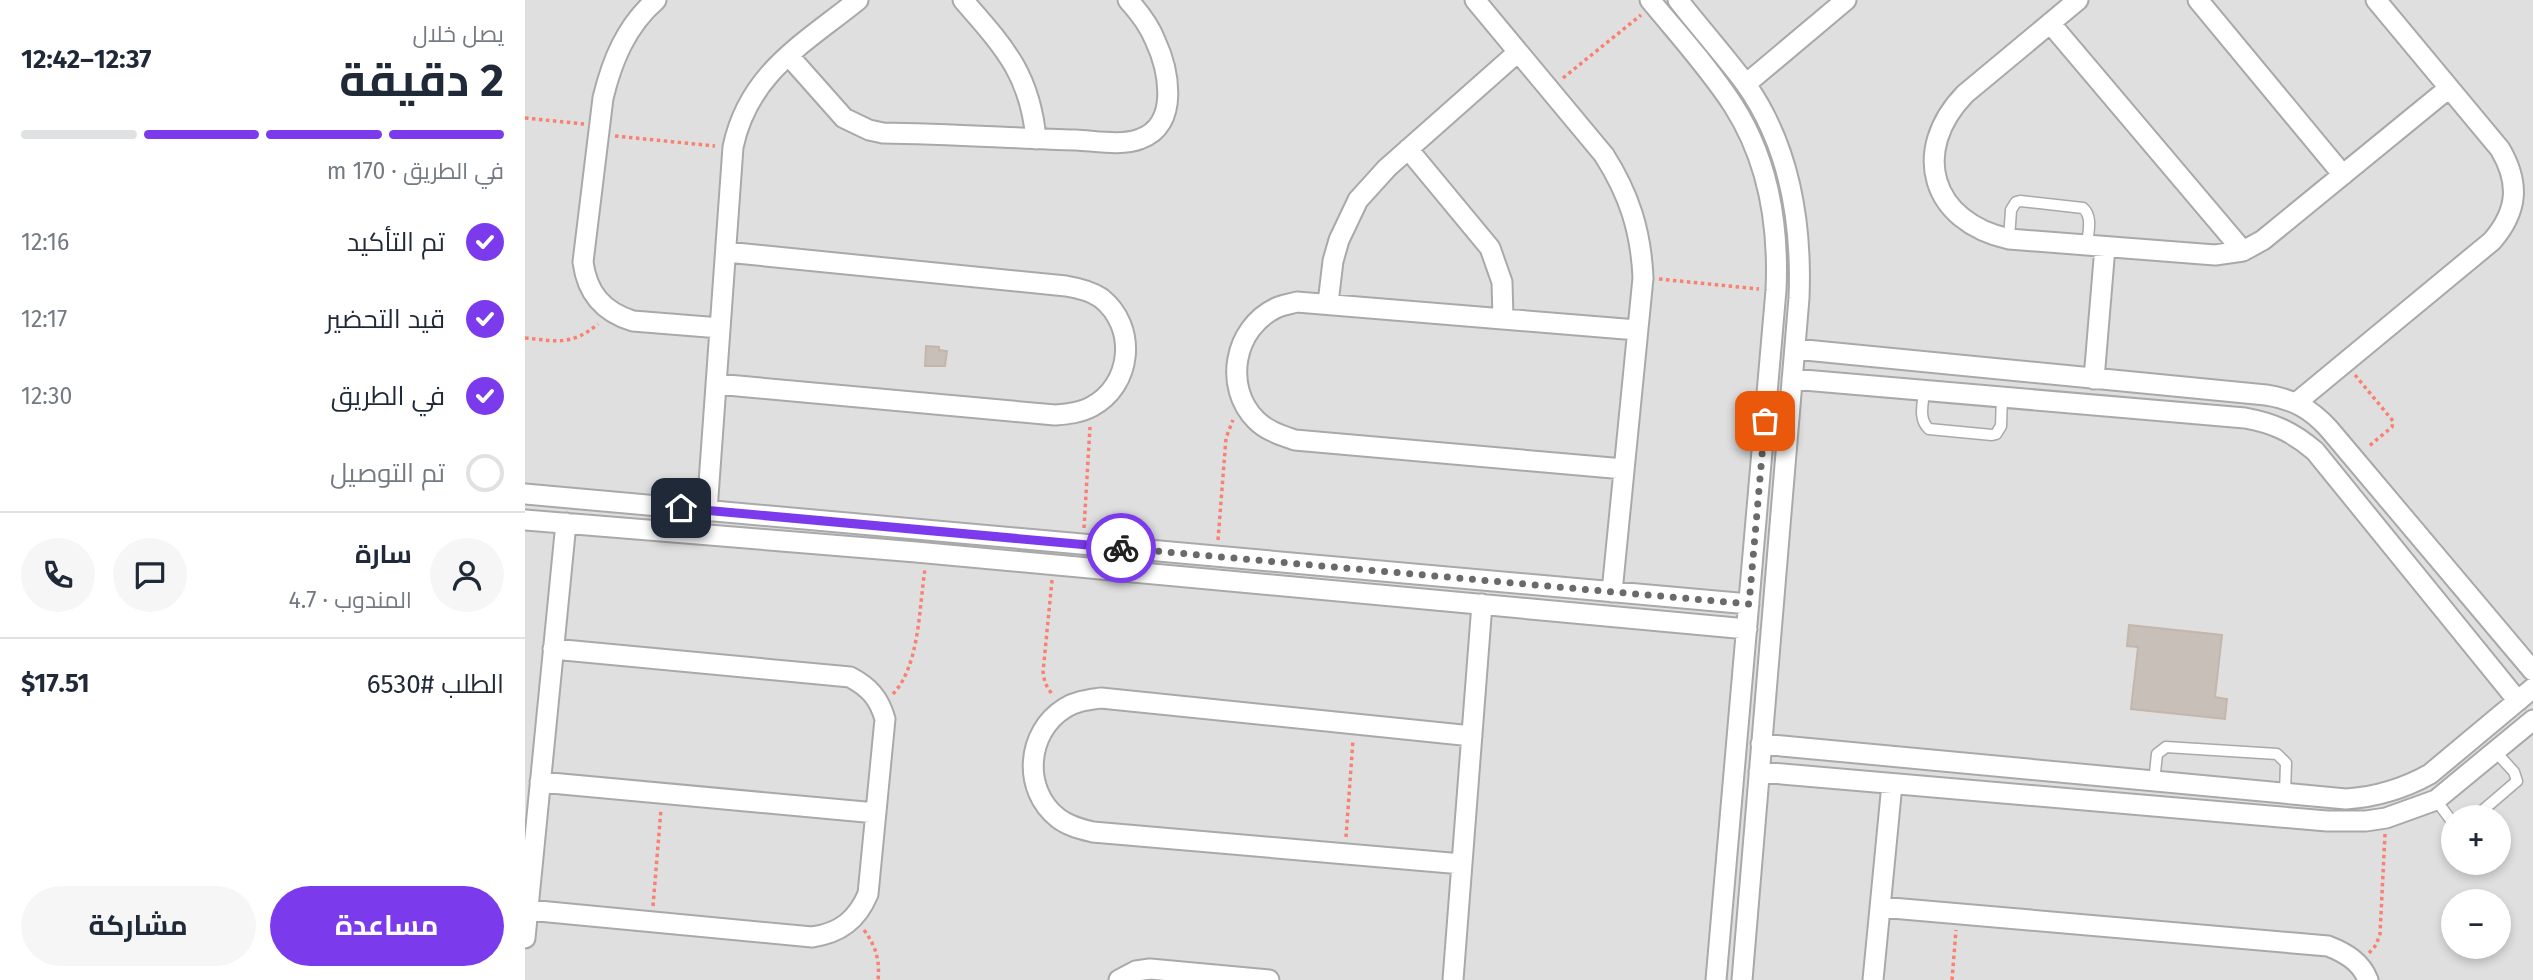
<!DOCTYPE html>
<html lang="ar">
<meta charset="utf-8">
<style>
:root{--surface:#fff;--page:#f6f6f7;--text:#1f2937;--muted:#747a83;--line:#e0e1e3;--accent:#7c3aed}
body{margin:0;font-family:"Fira Sans",Cairo,sans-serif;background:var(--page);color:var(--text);direction:rtl;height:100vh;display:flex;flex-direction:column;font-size:26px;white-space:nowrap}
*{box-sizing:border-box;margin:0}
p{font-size:23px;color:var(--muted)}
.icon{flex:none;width:38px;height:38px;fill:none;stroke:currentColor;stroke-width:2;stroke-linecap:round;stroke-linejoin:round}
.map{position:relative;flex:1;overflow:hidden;direction:ltr}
.details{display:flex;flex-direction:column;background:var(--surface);width:525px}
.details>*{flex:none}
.fabs{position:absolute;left:1916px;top:805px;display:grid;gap:14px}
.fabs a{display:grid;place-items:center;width:70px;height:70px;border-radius:50%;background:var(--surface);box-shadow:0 4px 10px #0003;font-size:35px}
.pin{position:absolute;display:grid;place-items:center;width:60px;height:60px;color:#fff;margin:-30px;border-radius:14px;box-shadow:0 4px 10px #0006}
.courier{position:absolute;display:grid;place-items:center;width:70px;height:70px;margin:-35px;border:5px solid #7c3aed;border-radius:50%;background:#fff;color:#222;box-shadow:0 2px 9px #0007}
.head em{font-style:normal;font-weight:700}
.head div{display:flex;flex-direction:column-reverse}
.head{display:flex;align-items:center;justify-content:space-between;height:119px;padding:0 21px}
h1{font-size:46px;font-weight:700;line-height:52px}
.bar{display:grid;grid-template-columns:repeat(4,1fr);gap:10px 7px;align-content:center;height:84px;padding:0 21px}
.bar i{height:9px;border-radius:5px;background:var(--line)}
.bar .on{background:var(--accent)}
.bar p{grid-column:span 4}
.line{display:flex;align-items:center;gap:18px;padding:0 21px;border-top:2px solid var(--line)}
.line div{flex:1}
.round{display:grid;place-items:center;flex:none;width:74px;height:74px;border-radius:37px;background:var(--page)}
ol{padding:0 21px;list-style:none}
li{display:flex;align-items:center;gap:21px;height:77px}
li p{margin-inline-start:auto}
li .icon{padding:7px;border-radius:50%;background:var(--accent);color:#fff;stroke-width:4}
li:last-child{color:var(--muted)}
li i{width:38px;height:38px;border:4px solid var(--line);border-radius:50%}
.cta{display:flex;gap:14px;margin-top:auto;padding:14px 21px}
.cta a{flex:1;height:80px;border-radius:42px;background:var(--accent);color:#fff;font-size:28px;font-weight:700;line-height:80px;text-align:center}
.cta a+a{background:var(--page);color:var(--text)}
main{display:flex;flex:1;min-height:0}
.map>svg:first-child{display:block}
.residential{fill:#e0dfdf;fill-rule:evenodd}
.building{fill:#c7bfb8;stroke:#c4b6ab;stroke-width:2}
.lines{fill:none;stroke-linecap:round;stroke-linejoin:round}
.lane-casing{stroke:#a9a9a9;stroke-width:13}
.street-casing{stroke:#a9a9a9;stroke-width:23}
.path{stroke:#fa8072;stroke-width:3.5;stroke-dasharray:3.5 3.5;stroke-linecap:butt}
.lane{stroke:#fff;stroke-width:10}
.street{stroke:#fff;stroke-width:19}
.done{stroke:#6b6a68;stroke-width:7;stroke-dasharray:0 12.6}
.route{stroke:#7c3aed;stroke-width:9}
</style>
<main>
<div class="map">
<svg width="2008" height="980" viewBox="0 0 2008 980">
<rect width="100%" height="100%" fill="#f2efe9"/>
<!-- residential -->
<path class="residential" d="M0 0H2008V980H0ZM1928 817H1974V863H1928ZM1928 901H1974V947H1928Z"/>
<!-- building -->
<path class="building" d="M401 346 414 347V350L422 351 420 366H400Z
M1604 625 1697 635 1690 697 1702 699 1700 719 1606 709 1613 647 1602 646Z"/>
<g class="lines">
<defs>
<path id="lane" d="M1484 239 1486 210 1491 202 1495 201 1558 208C1568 217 1563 232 1562 245
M1399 391C1398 404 1393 419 1404 429L1467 435 1471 434 1476 426 1477 397
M1629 782 1632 754 1641 747 1752 754 1761 763 1760 794
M1911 800 1928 823
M1950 817 1992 781 1989 772 1970 751"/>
<path id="street" d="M131 0C101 26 87 61 78 98L58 262C62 293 78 312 108 321L195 328
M438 0C479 47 505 74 511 139
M950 0 1079 155C1104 194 1116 231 1118 278L1087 592
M1125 0C1153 34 1184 68 1208 105 1244 161 1254 225 1251 290L1191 980
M1153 0C1175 28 1199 55 1220 83 1265 146 1277 223 1274 298L1217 980
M1553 0 1440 94C1385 151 1406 222 1484 239L1690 255 1718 251 1738 240 1924 88
M1673 0 1818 175
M1525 23 1718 251
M264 56 319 118 344 130 358 133C422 134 487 138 551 140 571 141 597 146 615 139 655 125 644 70 630 40 624 25 614 12 603 0
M1221 84 1321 0
M883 149 965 248 977 282 978 318
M803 303 808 261 814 240 833 200 862 168 993 52
M1270 349 1741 395C1768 399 1786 409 1804 429L2008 671
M1267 379 1720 418C1748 423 1768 432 1790 451L1993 701
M1569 379 1580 247
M191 384 530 415C542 414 555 413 566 407 607 386 613 327 576 298 566 291 553 288 541 286L201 252
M1771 403 1967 241C1993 211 1995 183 1975 149L1851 0
M1099 469 770 440C756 435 742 431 731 420 698 387 709 328 751 308 757 305 765 304 772 302L1112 330
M0 494 1224 604
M182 511 208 147C224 73 277 45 333 0
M0 520 391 552 1222 629
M1236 744 1821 799C1852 797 1878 789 1905 774L2008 688
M1234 772 1802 821H1841L1861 818 1911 800 2008 720
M15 782 351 813
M937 864 568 832C556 829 543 826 533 818 497 790 501 732 540 708 551 701 563 700 576 698L947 736
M1355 907 1803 946C1821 953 1836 962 1843 980
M3 910 287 937C315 933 332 920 343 894L360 719C354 698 344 687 325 677L28 649
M0 938 41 523
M594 980 611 971 625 969 744 980
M928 980 957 604
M1348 980 1367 784"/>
</defs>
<!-- lane casing -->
<use href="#lane" class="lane-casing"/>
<!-- street casing -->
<use href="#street" class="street-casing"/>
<!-- path -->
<path class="path" d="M1038 78 1116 15
M0 118 59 124
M90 136 190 146
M1134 279 1234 289
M0 338C31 341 47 346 73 324
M1830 375 1868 421 1867 427 1843 447
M559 528 565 427
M693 540 701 438 708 420
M527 580 518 672 520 683 528 696
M368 694C395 665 394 607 400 569
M821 837 828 740
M128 906 136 809
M339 930C351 946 355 961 353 980
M1844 953 1851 945 1855 934 1860 834
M1427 980 1431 930"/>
<!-- lane -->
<use href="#lane" class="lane"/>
<!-- street -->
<use href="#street" class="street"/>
</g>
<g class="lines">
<!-- done -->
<path class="done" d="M596 548 1224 604 1240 421"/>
<!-- route -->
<path class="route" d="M156 508 596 548"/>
</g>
</svg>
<div class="fabs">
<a>+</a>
<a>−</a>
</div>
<div class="pin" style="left:1240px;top:421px;background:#ea580c"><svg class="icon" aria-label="bag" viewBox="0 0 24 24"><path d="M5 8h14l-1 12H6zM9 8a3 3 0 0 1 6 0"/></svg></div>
<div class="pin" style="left:156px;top:508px;background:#1f2937"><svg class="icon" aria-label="home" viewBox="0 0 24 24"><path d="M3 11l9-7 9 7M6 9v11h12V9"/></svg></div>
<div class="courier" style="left:596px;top:548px"><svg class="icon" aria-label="bike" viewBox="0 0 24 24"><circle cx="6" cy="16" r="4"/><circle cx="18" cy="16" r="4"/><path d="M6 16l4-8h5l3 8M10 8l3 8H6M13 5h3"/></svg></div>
</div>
<section class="details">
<div class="head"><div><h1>2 دقيقة</h1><p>يصل خلال</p></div><em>12:37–12:42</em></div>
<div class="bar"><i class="on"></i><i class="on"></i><i class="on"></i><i></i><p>في الطريق · 170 m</p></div>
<ol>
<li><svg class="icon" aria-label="check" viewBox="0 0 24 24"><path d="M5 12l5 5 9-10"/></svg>تم التأكيد<p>12:16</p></li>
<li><svg class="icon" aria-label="check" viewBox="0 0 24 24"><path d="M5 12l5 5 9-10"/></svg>قيد التحضير<p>12:17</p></li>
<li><svg class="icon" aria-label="check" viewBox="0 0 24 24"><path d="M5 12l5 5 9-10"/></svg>في الطريق<p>12:30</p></li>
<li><i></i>تم التوصيل</li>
</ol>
<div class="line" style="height:126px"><a class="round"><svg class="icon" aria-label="person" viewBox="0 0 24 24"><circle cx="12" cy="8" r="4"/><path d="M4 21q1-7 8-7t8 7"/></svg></a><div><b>سارة</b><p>المندوب · 4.7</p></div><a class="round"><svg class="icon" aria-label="chat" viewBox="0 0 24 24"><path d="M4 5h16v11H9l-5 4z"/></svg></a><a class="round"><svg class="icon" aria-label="phone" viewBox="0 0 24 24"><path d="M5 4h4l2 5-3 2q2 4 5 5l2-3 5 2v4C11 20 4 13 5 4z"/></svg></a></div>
<div class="line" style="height:91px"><div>الطلب #6530</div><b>$17.51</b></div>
<div class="cta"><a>مساعدة</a><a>مشاركة</a></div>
</section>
</main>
